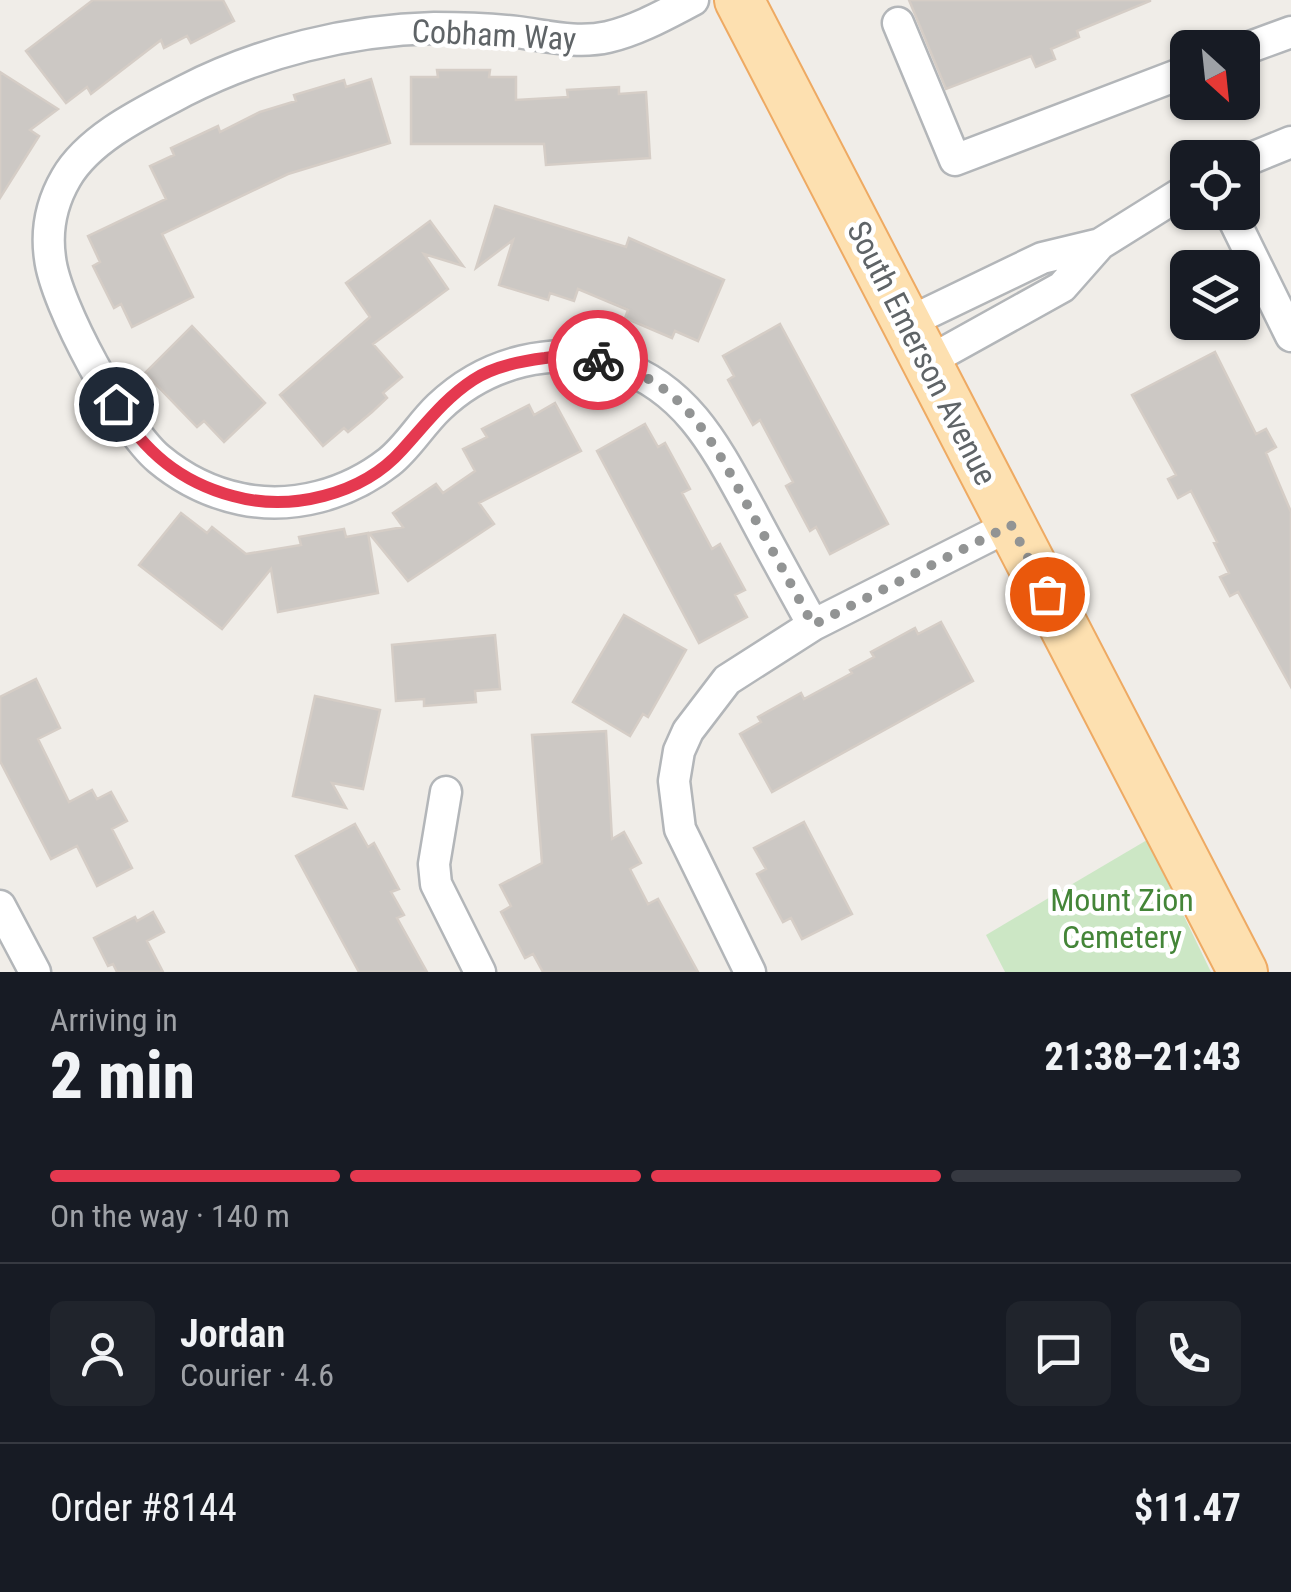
<!DOCTYPE html>
<meta charset="utf-8">
<style>
:root{--surface:#171b24;--page:#20242c;--text:#f1f3f6;--muted:#9ea1a6;--line:#363941;--accent:#e53950}
body{margin:0;font-family:"Roboto Condensed",sans-serif;background:var(--page);color:var(--text);height:100vh;display:flex;flex-direction:column;font-size:38px;white-space:nowrap}
*{box-sizing:border-box;margin:0}
p{font-size:32px;color:var(--muted)}
.icon{flex:none;width:55px;height:55px;fill:none;stroke:currentColor;stroke-width:2;stroke-linecap:round;stroke-linejoin:round}
.map{position:relative;height:972px;overflow:hidden}
.details{display:flex;flex-direction:column;background:var(--surface);flex:1}
.details>*{flex:none}
.needle{width:65px;rotate:153deg}
.tools{position:absolute;left:1170px;top:30px;display:grid;gap:20px}
.tools a{display:grid;place-items:center;width:90px;height:90px;border-radius:15px;background:var(--surface);box-shadow:0 2px 8px #0004;font-size:50px}
.pin{position:absolute;display:grid;place-items:center;width:85px;height:85px;color:#fff;margin:-42px;border:5px solid #fff;border-radius:50%;box-shadow:0 2px 10px #0007}
.courier{position:absolute;display:grid;place-items:center;width:100px;height:100px;margin:-50px;border:8px solid #e53950;border-radius:50%;background:#fff;color:#222;box-shadow:0 2px 12px #0007}
.head em{font-style:normal;font-weight:800}
.head div{display:flex;flex-direction:column-reverse}
.head{display:flex;align-items:center;justify-content:space-between;height:170px;padding:0 50px}
h1{font-size:65px;font-weight:800;line-height:75px}
.bar{display:grid;grid-template-columns:repeat(4,1fr);gap:15px 10px;align-content:center;height:120px;padding:0 50px}
.bar i{height:12px;border-radius:8px;background:var(--line)}
.bar .selected{background:var(--accent)}
.bar p{grid-column:span 4}
.line{display:flex;align-items:center;gap:25px;padding:0 50px;border-top:2px solid var(--line)}
.line div{flex:1}
.round{display:grid;place-items:center;flex:none;width:105px;height:105px;border-radius:15px;background:var(--page)}
.map>svg:first-child{display:block}
.green{fill:#cce7c5}
.building{fill:#ccc8c4;stroke:#d5cdc6;stroke-width:2.5}
.lines{fill:none;stroke-linecap:round;stroke-linejoin:round}
.minor-casing{stroke:#b3b6b9;stroke-width:35}
.primary-casing{stroke:#eeaa63;stroke-width:52}
.minor{stroke:#fff;stroke-width:30}
.primary{stroke:#fde0b0;stroke-width:48}
.done{stroke:#929494;stroke-width:10;stroke-dasharray:0 18}
.route{stroke:#e53950;stroke-width:12}
.labels{text-anchor:middle;dominant-baseline:central;stroke-width:9;stroke-linejoin:round;paint-order:stroke}
.street-label{font-size:32px;fill:#5f6467;stroke:#fff}
.park-label{font-size:32px;fill:#448538;stroke:#fff}
</style>
<div class="map">
<svg width="1291" height="972" viewBox="0 0 1291 972">
<rect width="100%" height="100%" fill="#f0ede8"/>
<!-- green -->
<path class="green" d="M1147 840 1211 972H1005L986 935Z"/>
<!-- building -->
<path class="building" d="M93 0H223L234 21 191 43 187 36 164 48 161 40 91 94 87 87 66 103 26 51Z
M909 0H1150V1L1077 31 1079 37 1051 49 1055 59 1036 67 1031 56 946 89Z
M437 70H490L489 77H516V100L568 97 567 90 619 87V94L646 92 650 158 546 165 544 144H411V77H438Z
M0 72 58 109 30 130 39 136 0 198Z
M371 79 390 143 288 174 162 234 193 297 132 327 121 304 114 308 93 266 100 262 88 236 166 199 150 166 174 155 171 148 218 126 220 132 260 112 296 101 294 95 344 80 346 87Z
M495 206 626 247 629 238 724 280 698 341 675 331 672 338 625 318 628 310 578 289 574 301 550 293 548 300 499 285 513 240 476 268Z
M430 221 463 266 424 254 448 289 373 344 402 377 383 393 387 398 372 412 348 432 344 428 323 446 280 395 370 317 346 283Z
M780 324 888 524 830 554 816 527 810 531 786 486 793 482 760 420 753 425 728 380 734 376 723 356Z
M192 326 265 403 224 442 204 421 197 427 145 373Z
M1215 352 1256 434 1266 429 1276 447 1266 453 1291 512V687L1238 592 1230 596 1220 577 1229 573 1214 543 1217 542 1191 491 1178 498 1168 479 1176 475 1132 395Z
M555 403 581 451 479 503 494 524 408 581 369 533 403 527 393 513 436 484 443 493 475 471 463 449 487 437 482 429 529 405 534 415Z
M645 424 658 447 665 443 690 489 682 493 712 549 720 544 745 590 735 595 747 617 699 643 597 451Z
M181 513 207 533 212 527 246 554 301 545 299 537 344 529 346 537 368 533 378 593 278 612 271 569 222 629 139 565Z
M624 615 686 650 648 717 643 714 630 736 573 702Z
M941 622 973 681 772 792 740 734 761 722 758 717 801 693 804 699 852 673 850 670 874 657 871 652 915 628 918 634Z
M495 635 500 689 475 691 476 702 424 706V699L396 701 392 645Z
M36 679 60 728 38 739 69 802 92 790 97 799 111 792 127 821 112 829 132 868 97 886 77 846 51 859 0 761V697Z
M315 696 380 710 363 789 332 783 346 808 293 796Z
M606 731 612 839 624 832 641 863 630 869 648 904 658 899 698 972H543L533 954 525 958 501 912 511 906 500 885 542 863 532 735Z
M804 822 852 914 802 939 791 918 783 922 757 874 766 869 754 848Z
M355 824 368 847 374 843 399 889 391 892 404 915 397 918 427 972H359L296 856Z
M153 912 164 932 147 941 163 972H117L113 964 108 966 94 938 135 917 137 921Z"/>
<g class="lines">
<defs>
<path id="minor" d="M693 0C666 14 638 30 608 37 577 44 548 36 517 32 490 29 461 28 434 28 349 30 260 52 184 91 144 112 89 138 66 178 52 202 46 230 50 258 55 304 123 429 159 459 183 479 212 493 241 499 293 510 348 494 389 462 408 447 421 424 439 407 486 362 555 344 617 365 688 389 717 449 751 511 771 549 792 587 813 625
M898 23 955 160 1188 71
M1242 50 1291 32
M1242 162 1291 142
M1230 212 1291 336
M907 323 1042 258 1100 244
M927 362 1062 287 1100 244 1188 189
M446 792 434 864 436 884 480 972
M0 906 35 972
M750 972 680 829 674 781 679 751 688 731 727 680 813 625 1011 525"/>
<path id="primary" d="M739 0 1243 972"/>
</defs>
<!-- minor casing -->
<use href="#minor" class="minor-casing"/>
<!-- primary casing -->
<use href="#primary" class="primary-casing"/>
<!-- minor -->
<use href="#minor" class="minor"/>
<!-- primary -->
<use href="#primary" class="primary"/>
</g>
<g class="lines">
<!-- done -->
<path class="done" d="M598 360C683 378 712 440 750 510 771 548 792 586 813 625L1011 525 1047 594"/>
<!-- route -->
<path class="route" d="M116 404C143 451 180 482 233 496 290 512 362 495 402 450 425 425 444 399 473 380 494 366 521 361 545 358 562 355 582 354 598 360"/>
</g>
<g class="labels">
<!-- street labels -->
<g class="street-label">
<text transform="translate(494 35) rotate(3)">Cobham Way</text>
<text transform="translate(922 353) rotate(63)">South Emerson Avenue</text>
</g>
<!-- park labels -->
<g class="park-label">
<text x="1122" y="900">Mount Zion<tspan x="1122" dy="37">Cemetery</tspan></text>
</g>
</g>
</svg>
<div class="tools">
<a><svg class="needle" viewBox="-14 -14 28 28"><path d="M0-13l5 13h-10z" fill="#e53935"/><path d="M0 13l5-13h-10z" fill="#9ea1a6"/></svg></a>
<a><svg class="icon" aria-label="locate" viewBox="0 0 24 24"><circle cx="12" cy="12" r="6"/><path d="M12 2v4M12 18v4M2 12h4M18 12h4"/></svg></a>
<a><svg class="icon" aria-label="layers" viewBox="0 0 24 24"><path d="M12 4l9 5-9 5-9-5zM3 14l9 5 9-5"/></svg></a>
</div>
<div class="pin" style="left:1047px;top:594px;background:#ea580c"><svg class="icon" aria-label="bag" viewBox="0 0 24 24"><path d="M5 8h14l-1 12H6zM9 8a3 3 0 0 1 6 0"/></svg></div>
<div class="pin" style="left:116px;top:404px;background:#1f2937"><svg class="icon" aria-label="home" viewBox="0 0 24 24"><path d="M3 11l9-7 9 7M6 9v11h12V9"/></svg></div>
<div class="courier" style="left:598px;top:360px"><svg class="icon" aria-label="bike" viewBox="0 0 24 24"><circle cx="6" cy="16" r="4"/><circle cx="18" cy="16" r="4"/><path d="M6 16l4-8h5l3 8M10 8l3 8H6M13 5h3"/></svg></div>
</div>
<section class="details">
<div class="head"><div><h1>2 min</h1><p>Arriving in</p></div><em>21:38–21:43</em></div>
<div class="bar"><i class="selected"></i><i class="selected"></i><i class="selected"></i><i></i><p>On the way · 140 m</p></div>
<div class="line" style="height:180px"><a class="round"><svg class="icon" aria-label="person" viewBox="0 0 24 24"><circle cx="12" cy="8" r="4"/><path d="M4 21q1-7 8-7t8 7"/></svg></a><div><b>Jordan</b><p>Courier · 4.6</p></div><a class="round"><svg class="icon" aria-label="chat" viewBox="0 0 24 24"><path d="M4 5h16v11H9l-5 4z"/></svg></a><a class="round"><svg class="icon" aria-label="phone" viewBox="0 0 24 24"><path d="M5 4h4l2 5-3 2q2 4 5 5l2-3 5 2v4C11 20 4 13 5 4z"/></svg></a></div>
<div class="line" style="height:130px"><div>Order #8144</div><b>$11.47</b></div>
</section>
